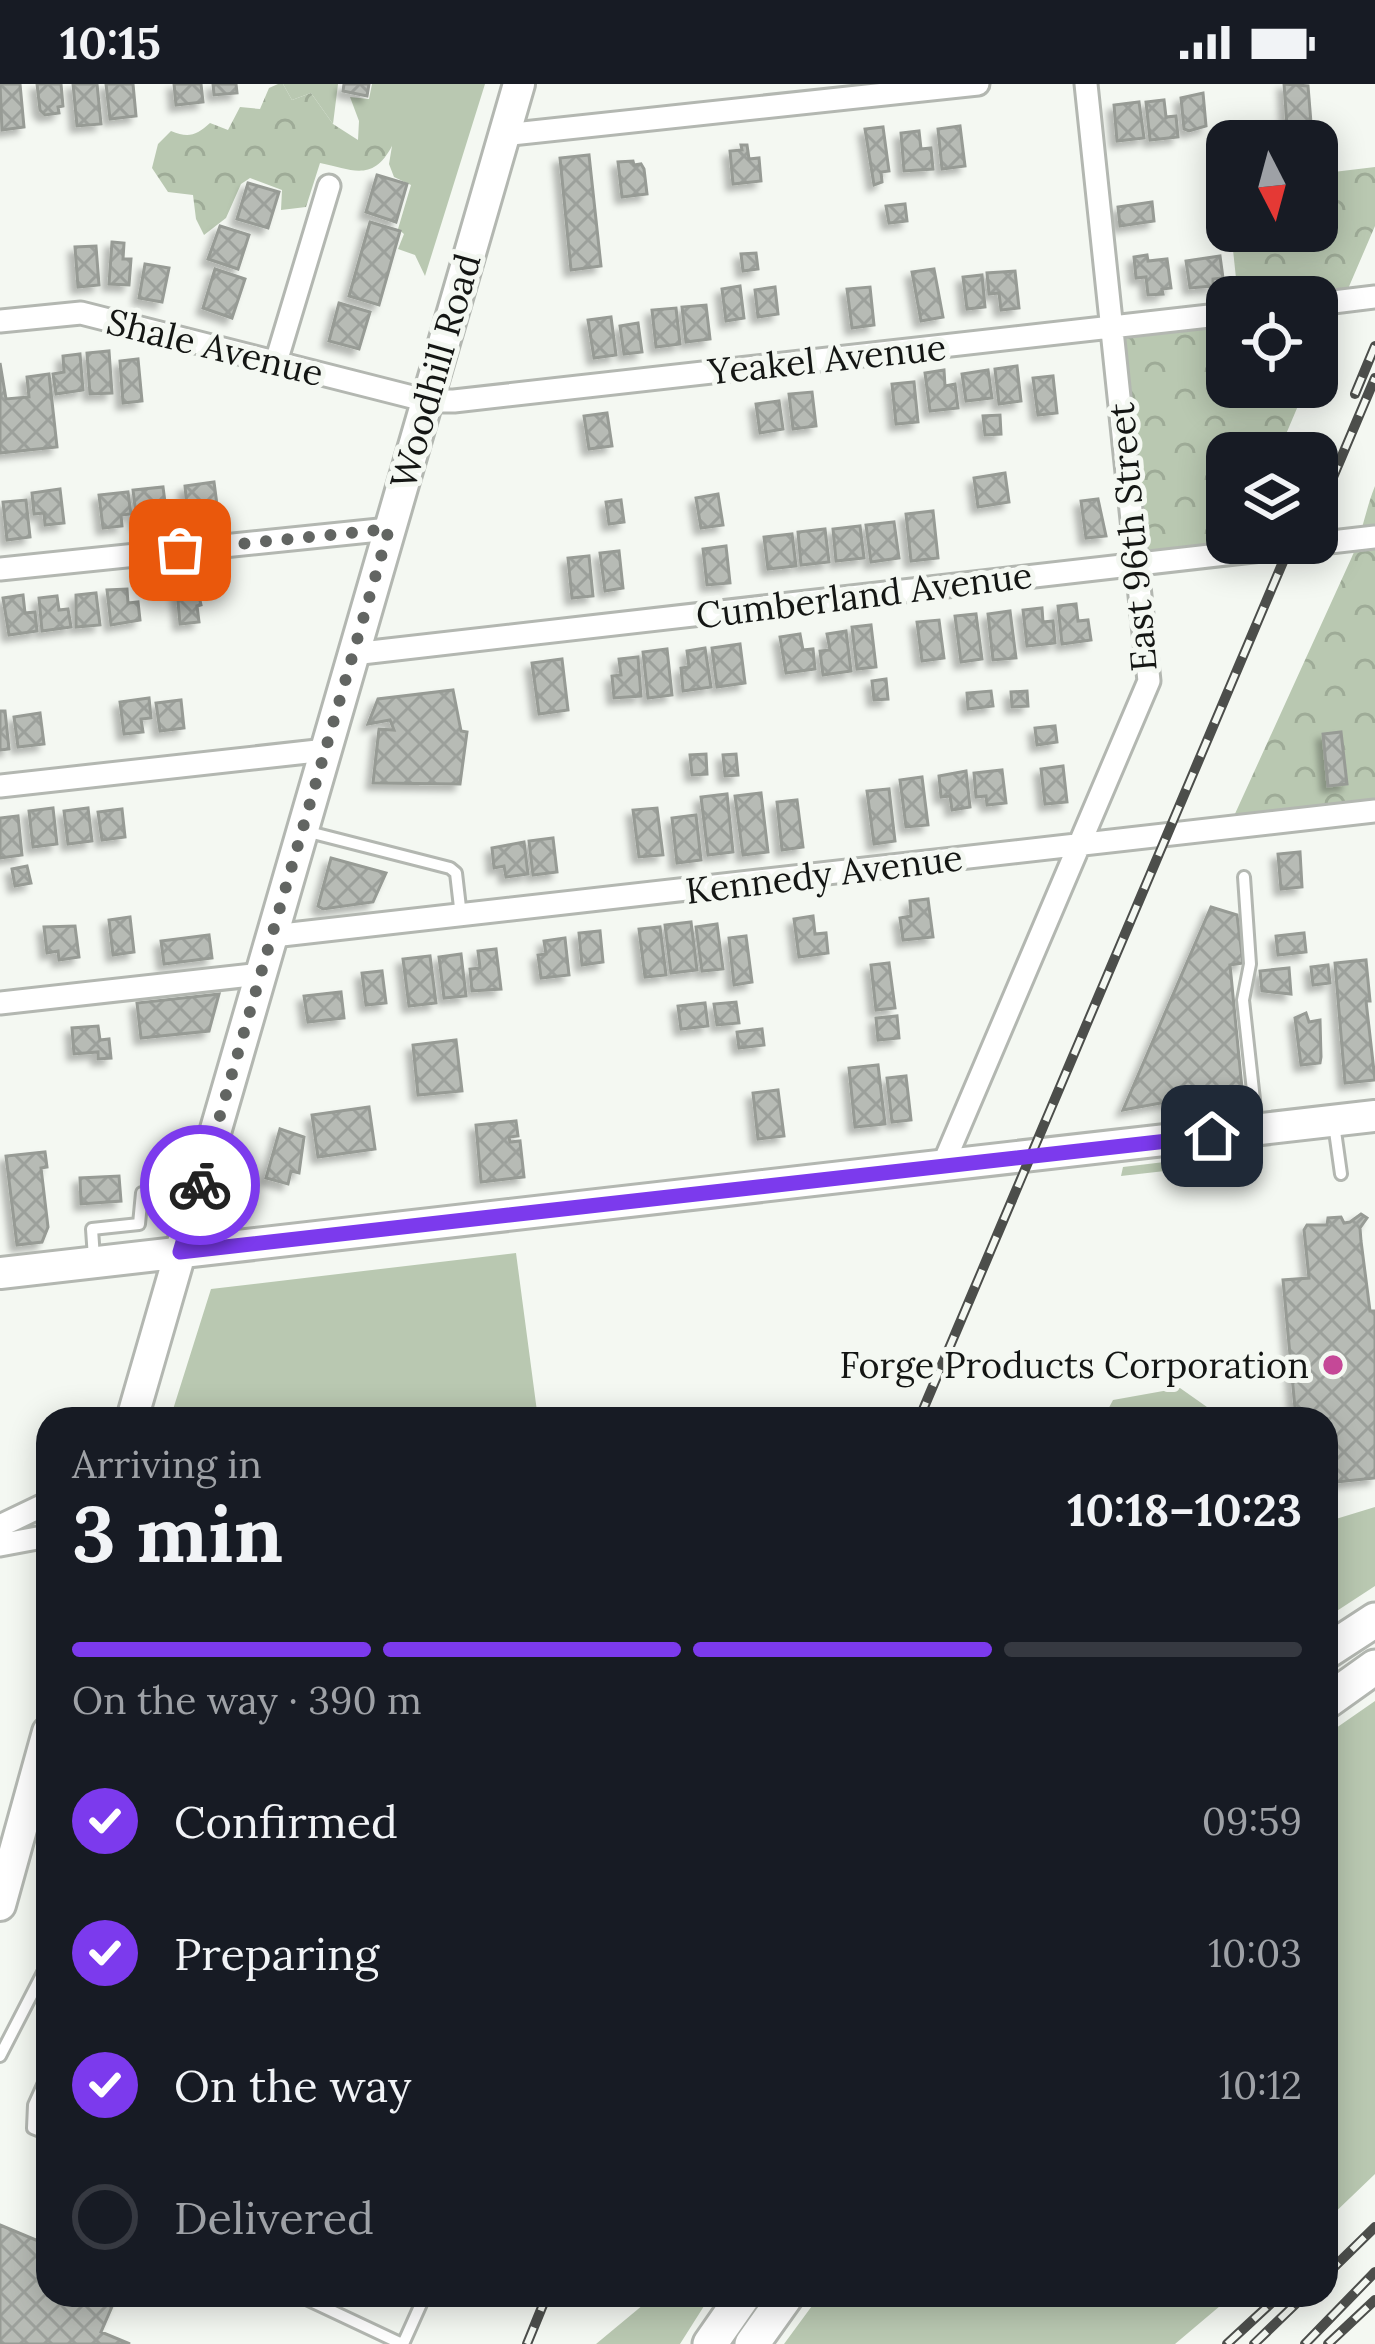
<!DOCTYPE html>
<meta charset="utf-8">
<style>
:root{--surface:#171b24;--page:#20242c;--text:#f1f3f6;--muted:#9ea1a6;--line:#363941;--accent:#7c3aed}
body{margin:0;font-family:Lora,serif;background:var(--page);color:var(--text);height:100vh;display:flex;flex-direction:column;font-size:45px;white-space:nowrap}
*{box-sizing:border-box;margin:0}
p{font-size:39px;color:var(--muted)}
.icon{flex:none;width:66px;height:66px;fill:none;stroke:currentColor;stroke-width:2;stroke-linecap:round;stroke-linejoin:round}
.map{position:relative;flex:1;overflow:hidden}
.side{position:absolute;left:36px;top:1323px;width:1302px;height:900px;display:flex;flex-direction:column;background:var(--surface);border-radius:36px;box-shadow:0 6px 30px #0003}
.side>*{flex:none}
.needle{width:78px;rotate:174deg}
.controls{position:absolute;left:1206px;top:36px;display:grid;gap:24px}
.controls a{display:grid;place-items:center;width:132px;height:132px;border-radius:24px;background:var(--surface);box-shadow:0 6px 30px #0003;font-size:60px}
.pin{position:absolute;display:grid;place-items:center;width:102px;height:102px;color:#fff;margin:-51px;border-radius:24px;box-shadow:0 6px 18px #0006}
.courier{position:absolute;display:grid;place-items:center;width:120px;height:120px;margin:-60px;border:9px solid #7c3aed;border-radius:50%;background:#fff;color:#222;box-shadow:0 3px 15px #0007}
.overview em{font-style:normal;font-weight:700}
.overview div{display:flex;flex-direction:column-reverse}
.overview{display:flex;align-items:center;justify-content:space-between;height:204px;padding:0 36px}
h1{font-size:78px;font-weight:700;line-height:90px}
.bar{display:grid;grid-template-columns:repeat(4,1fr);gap:18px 12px;align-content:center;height:144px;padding:0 36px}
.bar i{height:15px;border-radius:9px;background:var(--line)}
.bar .current{background:var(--accent)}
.bar p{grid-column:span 4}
ol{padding:0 36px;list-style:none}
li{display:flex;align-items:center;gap:36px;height:132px}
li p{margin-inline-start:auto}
li .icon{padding:12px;border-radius:50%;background:var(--accent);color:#fff;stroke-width:4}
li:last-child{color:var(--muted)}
li i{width:66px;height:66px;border:6px solid var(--line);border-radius:50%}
.status{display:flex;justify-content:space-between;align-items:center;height:84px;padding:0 60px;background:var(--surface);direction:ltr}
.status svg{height:33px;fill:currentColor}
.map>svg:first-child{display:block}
.grass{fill:#b9c8b1}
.forest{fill:url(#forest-crowns)}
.building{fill:url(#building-cross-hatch);stroke:#979b95;stroke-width:3;filter:url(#shadow)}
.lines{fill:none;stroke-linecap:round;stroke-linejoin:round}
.lane-casing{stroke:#b3b7b1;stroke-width:16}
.street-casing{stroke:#b3b7b1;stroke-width:27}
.secondary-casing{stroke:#b3b7b1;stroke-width:36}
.primary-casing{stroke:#b3b7b1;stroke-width:39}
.lane{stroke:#fff;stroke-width:10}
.street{stroke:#fff;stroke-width:21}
.secondary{stroke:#fff;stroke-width:30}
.primary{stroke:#fff;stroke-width:33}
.rail-casing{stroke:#4c4e4b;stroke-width:10}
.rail{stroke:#f4f8f2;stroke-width:6;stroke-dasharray:18;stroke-linecap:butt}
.done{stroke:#626562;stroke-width:12;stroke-dasharray:0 21.6}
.route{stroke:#7c3aed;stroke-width:15}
.poi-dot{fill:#c54897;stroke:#f4f8f2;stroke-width:4.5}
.labels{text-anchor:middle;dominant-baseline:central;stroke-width:10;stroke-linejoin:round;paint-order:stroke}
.street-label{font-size:36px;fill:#141614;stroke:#f4f8f2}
.poi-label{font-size:36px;fill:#141614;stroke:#f4f8f2;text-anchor:end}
</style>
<div class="status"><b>10:15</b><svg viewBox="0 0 49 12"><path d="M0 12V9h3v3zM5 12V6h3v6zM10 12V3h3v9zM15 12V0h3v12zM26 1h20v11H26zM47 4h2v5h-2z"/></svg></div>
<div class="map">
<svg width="1375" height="2260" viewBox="0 0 1375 2260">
<defs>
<pattern id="forest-crowns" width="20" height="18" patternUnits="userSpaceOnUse" patternTransform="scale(3)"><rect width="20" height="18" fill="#b9c8b1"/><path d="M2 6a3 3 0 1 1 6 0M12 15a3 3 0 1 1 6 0" fill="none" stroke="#9eab97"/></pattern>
<pattern id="building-cross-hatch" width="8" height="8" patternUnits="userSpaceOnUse" patternTransform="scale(3)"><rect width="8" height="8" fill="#b7bbb5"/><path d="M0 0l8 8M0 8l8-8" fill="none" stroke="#9ca09b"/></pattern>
<filter id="shadow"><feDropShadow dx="-6" dy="6" stdDeviation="3" flood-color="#0004"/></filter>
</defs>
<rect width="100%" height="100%" fill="#f4f8f2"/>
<!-- grass -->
<path class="grass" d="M283 0H338L333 40 311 9 292 16Z
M372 0H485L425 192 415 171 398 165 404 150 398 145 411 101 394 93 389 80 392 62 358 56 359 37 350 13 369 15Z
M1239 1069 1244 1078 1121 1092 1123 1083Z
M516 1169 538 1335H170L211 1205Z
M1180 1304 1224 1335H1103L1113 1316Z
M1375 1423V1502L1326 1534V1438Z
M1375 1617V2090L1326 2137V1651Z
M655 2211H711L680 2260H596Z
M820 2211H1233L1175 2260H784Z"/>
<!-- forest -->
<path class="forest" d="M278 0H283L292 16 311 9 333 40 358 56 376 46 392 62C373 98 353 86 320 79L306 123 281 126 282 106 250 94 241 100 226 134 204 151 196 135 193 111 168 108 152 84 158 60 171 47C188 54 196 52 210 39L228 46 240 23 260 25 269 4Z
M1375 83V142L1317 277V213H1238L1231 147H1317V90Z
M1227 230V303H1306L1278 369H1227V459H1239L1137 480 1112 242Z
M1375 402V727L1229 743 1351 475C1362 451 1365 427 1375 402Z"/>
<!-- building -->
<path class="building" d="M0 0H20L24 43 2 46Z
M37 0H61L63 22 58 23 59 29 45 31 40 26Z
M73 0H97L101 40 77 42Z
M106 0H133L136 32 110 35Z
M174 0H201L203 18 176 21Z
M213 0H236L237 9 214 11Z
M344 0H369L367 12 343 7Z
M1284 0 1308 2 1311 39 1287 42Z
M1203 9 1206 42 1189 47 1184 45 1181 14Z
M1164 16 1166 33 1176 32 1178 53 1150 56 1146 18Z
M1139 18 1144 54 1117 57 1114 21Z
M960 42 965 82 942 85 938 45Z
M883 43 889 87 881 88 882 98 874 101 865 45Z
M919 47 921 65 931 64 933 85 904 87 901 49Z
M741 61H747L749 75 759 74 761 97 733 100 730 67 742 66Z
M589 71 601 182 571 186 560 74Z
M633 77 634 81 641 80 644 85 647 110 622 113 618 78Z
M377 91 407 100 396 138 366 128Z
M248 99 279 108 268 144 237 135Z
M1152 118 1154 137 1120 142 1118 123Z
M905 120 907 137 889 139 886 122Z
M370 138 400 147 379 221 349 212Z
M220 142 249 151 238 185 208 175Z
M112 158 124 159 123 175H131L129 201 109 200Z
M96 162 99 201 78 203 75 163Z
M756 169 758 185 743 187 741 170Z
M1147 171 1148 177 1167 175 1171 204 1162 205 1163 210 1148 211 1146 193 1136 194 1134 173Z
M1220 172 1223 194 1213 195V202L1190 204 1186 177Z
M145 180 169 184 162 218 139 214Z
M215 185 245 195 232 234 203 224Z
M934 185 943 233 921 237 912 188Z
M1015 187 1019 224 1001 226 999 209 989 210 987 189Z
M982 191 985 223 967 225 963 193Z
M740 202 744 234 726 237 722 205Z
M775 203 778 230 758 233 755 206Z
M870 203 874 241 852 244 847 205Z
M339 219 370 228 359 265 329 257Z
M706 221 710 255 686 258 682 223Z
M676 224 680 260 656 263 652 226Z
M611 233 616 271 594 274 588 236Z
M638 239 642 268 624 270 620 242Z
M109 267 112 309 90 310 87 269Z
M80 270 83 306 56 310 53 290 64 288 63 272Z
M138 275 142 317 123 319 120 277Z
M0 279 6 315 29 313 27 293 49 290 57 363 0 369Z
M1017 282 1021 317 999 320 995 285Z
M944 286 945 302 955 300 958 324 930 327 925 289Z
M988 286 992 314 966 317 962 290Z
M1053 292 1057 329 1038 331 1033 294Z
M914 298 918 338 896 340 892 300Z
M812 308 816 342 793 345 789 310Z
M779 317 783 345 760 349 756 320Z
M607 329 612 362 589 365 584 332Z
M1000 331 1001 350 985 351 983 332Z
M1005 389 1009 418 978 423 974 394Z
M214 398 217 421 206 422 208 433 188 436 185 402Z
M163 403 166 426 156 427 157 437 137 439 133 406Z
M60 405 64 439 45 441 44 429 34 430 32 409Z
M128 408 131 430 121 431 122 442 103 444 99 411Z
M718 410 723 441 701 444 696 414Z
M1098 415 1106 452 1086 454 1081 417Z
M26 416 30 453 7 456 3 418Z
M621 416 624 438 609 440 606 418Z
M933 427 938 474 911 477 906 430Z
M894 438 899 474 871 478 866 441Z
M860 442 864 474 836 477 833 445Z
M825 445 829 478 801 481 798 448Z
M792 450 796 482 768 485 764 453Z
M726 462 730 499 707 501 703 465Z
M619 467 623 504 605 507 600 469Z
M589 472 593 512 572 514 568 474Z
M195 494 201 521 197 522 199 538 180 540 176 496Z
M127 505 128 519 138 518 140 536 111 541 107 506Z
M96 509 100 541 76 543V511Z
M23 511 25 529 35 528 37 547 9 551 3 514Z
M57 512 59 526 68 525 71 543 42 547 39 514Z
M1076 520 1078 537 1088 536 1091 556 1062 560 1058 522Z
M1042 524 1043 538 1053 537 1055 559 1027 562 1023 526Z
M1010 527 1016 574 993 576 988 530Z
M976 530 982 575 961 578 955 532Z
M939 536 944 574 922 577 917 538Z
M871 541 876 583 857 585 852 543Z
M846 547 851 587 823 591 820 567 830 566 827 550Z
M800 550 803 566 813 565 815 585 786 589 780 553Z
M740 560 745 599 717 603 712 564Z
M705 564 711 603 683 607 681 584 689 583 687 567Z
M667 565 672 611 648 614 643 568Z
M638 573 641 612 614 614 612 592 621 591 619 575Z
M562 575 568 626 539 630 532 579Z
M886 595 888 615 874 616 872 597Z
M453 606 461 647 467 648 460 700 373 699 379 645 394 646 390 636 368 640 378 615Z
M991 607 993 622 968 625 967 609Z
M1027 607 1028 622 1012 623 1011 608Z
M149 614 151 634 141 635 143 648 124 650 120 618Z
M181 616 184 644 160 647 156 619Z
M0 627H5L9 665 0 666Z
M40 629 44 660 18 663 14 633Z
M1055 642 1057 658 1037 661 1035 644Z
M1341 648 1347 700 1328 702 1323 650Z
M706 670 707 690 692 691 690 671Z
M736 670 738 691 725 692 723 671Z
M1063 682 1067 718 1045 720 1041 685Z
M1002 686 1006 719 987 721 986 712 976 713 974 689Z
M966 687 970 723 952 726 950 712 941 713 939 692Z
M922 693 928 741 906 743 900 696Z
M889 705 895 757 874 760 867 707Z
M761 709 768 768 743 771 735 712Z
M727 710 733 768 708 771 701 713Z
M797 716 803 763 782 766 777 718Z
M53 724 57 760 33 763 29 727Z
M88 724 92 757 68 760 64 727Z
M657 724 663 771 639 773 633 726Z
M122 725 125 753 102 756 98 728Z
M696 731 701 776 677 779 672 734Z
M18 732 22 771 0 774V734Z
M553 754 557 788 533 791 529 757Z
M524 758 528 790 506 793 504 782 494 784 492 764Z
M1300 768 1302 803 1281 805 1278 770Z
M331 774 386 789 373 818 323 825 318 822Z
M27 782 31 799 15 802 12 785Z
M928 815 933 853 903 856 900 834 911 832 910 817Z
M1211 823 1237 831 1243 879 1230 881 1242 1004 1123 1026Z
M813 832 815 850 826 849 828 869 799 873 794 835Z
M130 833 134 868 113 871 109 836Z
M691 838 697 886 671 889 665 841Z
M717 840 723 885 702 887 696 843Z
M75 842 79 873 59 876 58 867 47 869 44 843Z
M660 843 666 891 645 893 639 845Z
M600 847 603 878 582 881 579 849Z
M1304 849 1306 868 1278 871 1276 852Z
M209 851 212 874 164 880 161 857Z
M746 852 752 898 734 901 729 854Z
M565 854 569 891 541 894 538 871 546 870 544 857Z
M496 865 501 905 472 907 470 885 480 884 478 867Z
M461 870 466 912 444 914 439 873Z
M430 872 436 919 409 922 403 875Z
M1366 876 1370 917H1366L1375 996 1345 999 1335 879Z
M889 879 895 924 876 926 871 881Z
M1328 881 1330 899 1313 901 1311 883Z
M1289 884 1291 910 1262 907 1260 887Z
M382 887 386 919 366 921 362 889Z
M341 908 344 934 308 938 304 912Z
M219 910 209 947 141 954 137 919Z
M736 918 739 939 717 941 714 920Z
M705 919 708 942 681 945 678 922Z
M1306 929 1309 938 1320 936 1321 973 1320 979 1301 981 1295 934Z
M897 932 899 954 878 956 876 934Z
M98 942 100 956 109 955 111 974 98 975V968L74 970 72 944Z
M762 945 764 961 739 964 737 948Z
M456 956 462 1007 418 1011 413 961Z
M878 981 885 1040 855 1043 849 984Z
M906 992 911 1036 892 1038 887 994Z
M778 1006 784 1052 758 1055 753 1009Z
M369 1023 375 1065 318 1073 312 1031Z
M516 1037 518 1052 509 1053 510 1058 520 1057 524 1093 481 1098 476 1041Z
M280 1045 304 1053 299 1089 291 1087 288 1100 266 1094Z
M45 1068 47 1083 41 1084 48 1143 42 1158 17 1161 6 1072Z
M119 1092 121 1117 81 1120 80 1094Z
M1361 1130 1367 1134 1360 1144 1361 1157 1370 1227H1375V1394L1326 1399V1335H1296L1283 1196 1309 1194 1304 1146 1307 1141H1327L1328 1134 1341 1133 1344 1139 1350 1138Z
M0 2141 48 2161V2211H117L101 2248 130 2260H0Z"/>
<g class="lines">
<defs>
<path id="lane" d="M305 747 450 784 456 789 461 832
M1244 793 1250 880 1243 916 1257 1043
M1334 1040 1341 1090
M94 1174 92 1145 139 1140 142 1109 196 1104
M0 1972 48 1879
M48 1990 34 2021 33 2044 48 2050
M298 2211 402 2260
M403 2260 425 2211"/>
<path id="street" d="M503 51 978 0
M1317 220 1375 213
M0 237 81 229 428 317H454L1227 230
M276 278 329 102
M0 485 389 445
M353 570 1375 453
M0 702 326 666
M273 852 1375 727
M0 919 261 890
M942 1083 1149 597 1086 0
M0 1442 48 1419
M0 1461 48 1452"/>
<path id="secondary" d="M0 1189 1375 1032
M132 1335 519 0
M0 1821 48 1648"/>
<path id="primary" d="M1326 1568 1375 1536
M1326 1618 1375 1583
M710 2260 744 2211
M752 2260 787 2211"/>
</defs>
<!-- lane casing -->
<use href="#lane" class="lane-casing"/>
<!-- street casing -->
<use href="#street" class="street-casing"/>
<!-- secondary casing -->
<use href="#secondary" class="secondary-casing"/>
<!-- primary casing -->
<use href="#primary" class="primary-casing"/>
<!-- lane -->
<use href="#lane" class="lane"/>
<!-- street -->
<use href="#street" class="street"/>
<!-- secondary -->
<use href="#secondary" class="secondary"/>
<!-- primary -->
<use href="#primary" class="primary"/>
<defs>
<path id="rail" d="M1355 310 1375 262
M1317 431 1375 294
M919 1335 1291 459
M1326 2191 1375 2143
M527 2260 547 2211
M1227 2260 1280 2211
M1254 2260 1305 2211
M1305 2260 1375 2188
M1328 2260 1375 2216"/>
</defs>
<!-- rail casing -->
<use href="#rail" class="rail-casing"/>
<!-- rail -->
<use href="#rail" class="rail"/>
</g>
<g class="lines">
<!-- done -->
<path class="done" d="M180 466 389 445 200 1101"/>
<!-- route -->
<path class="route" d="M200 1101 180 1168 1212 1052"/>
</g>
<!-- markers -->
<circle class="poi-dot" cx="1333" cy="1281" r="12"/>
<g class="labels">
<!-- street labels -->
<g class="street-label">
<text transform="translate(215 263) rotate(14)">Shale Avenue</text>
<text transform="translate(827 275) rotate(-6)">Yeakel Avenue</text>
<text transform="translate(435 287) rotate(-74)">Woodhill Road</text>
<text transform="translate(1132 453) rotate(-95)">East 96th Street</text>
<text transform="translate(864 511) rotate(-7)">Cumberland Avenue</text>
<text transform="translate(824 790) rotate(-7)">Kennedy Avenue</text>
</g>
<!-- poi labels -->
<g class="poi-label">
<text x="1309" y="1281">Forge Products Corporation</text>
</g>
</g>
</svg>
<div class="controls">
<a><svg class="needle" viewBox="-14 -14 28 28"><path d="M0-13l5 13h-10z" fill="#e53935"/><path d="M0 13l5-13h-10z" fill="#9ea1a6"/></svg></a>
<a><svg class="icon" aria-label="locate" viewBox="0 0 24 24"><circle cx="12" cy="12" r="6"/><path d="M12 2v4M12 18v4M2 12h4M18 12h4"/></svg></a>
<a><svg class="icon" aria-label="layers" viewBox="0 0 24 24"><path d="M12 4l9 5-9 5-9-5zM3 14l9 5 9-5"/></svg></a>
</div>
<div class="pin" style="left:180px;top:466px;background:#ea580c"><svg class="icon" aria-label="bag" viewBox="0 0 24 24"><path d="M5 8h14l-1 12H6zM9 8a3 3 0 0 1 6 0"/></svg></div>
<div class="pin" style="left:1212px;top:1052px;background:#1f2937"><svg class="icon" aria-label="home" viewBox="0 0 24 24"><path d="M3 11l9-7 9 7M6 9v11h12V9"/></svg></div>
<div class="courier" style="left:200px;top:1101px"><svg class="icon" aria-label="bike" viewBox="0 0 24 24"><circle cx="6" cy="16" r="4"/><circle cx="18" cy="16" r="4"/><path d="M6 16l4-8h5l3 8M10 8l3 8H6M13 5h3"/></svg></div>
<section class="side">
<div class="overview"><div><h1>3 min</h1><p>Arriving in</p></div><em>10:18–10:23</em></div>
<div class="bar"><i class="current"></i><i class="current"></i><i class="current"></i><i></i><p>On the way · 390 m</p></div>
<ol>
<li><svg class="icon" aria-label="check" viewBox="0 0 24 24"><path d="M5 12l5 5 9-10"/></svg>Confirmed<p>09:59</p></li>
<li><svg class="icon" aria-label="check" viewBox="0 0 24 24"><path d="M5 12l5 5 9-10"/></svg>Preparing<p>10:03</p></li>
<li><svg class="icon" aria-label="check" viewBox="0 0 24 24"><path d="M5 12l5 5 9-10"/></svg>On the way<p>10:12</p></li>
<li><i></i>Delivered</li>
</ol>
</section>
</div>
